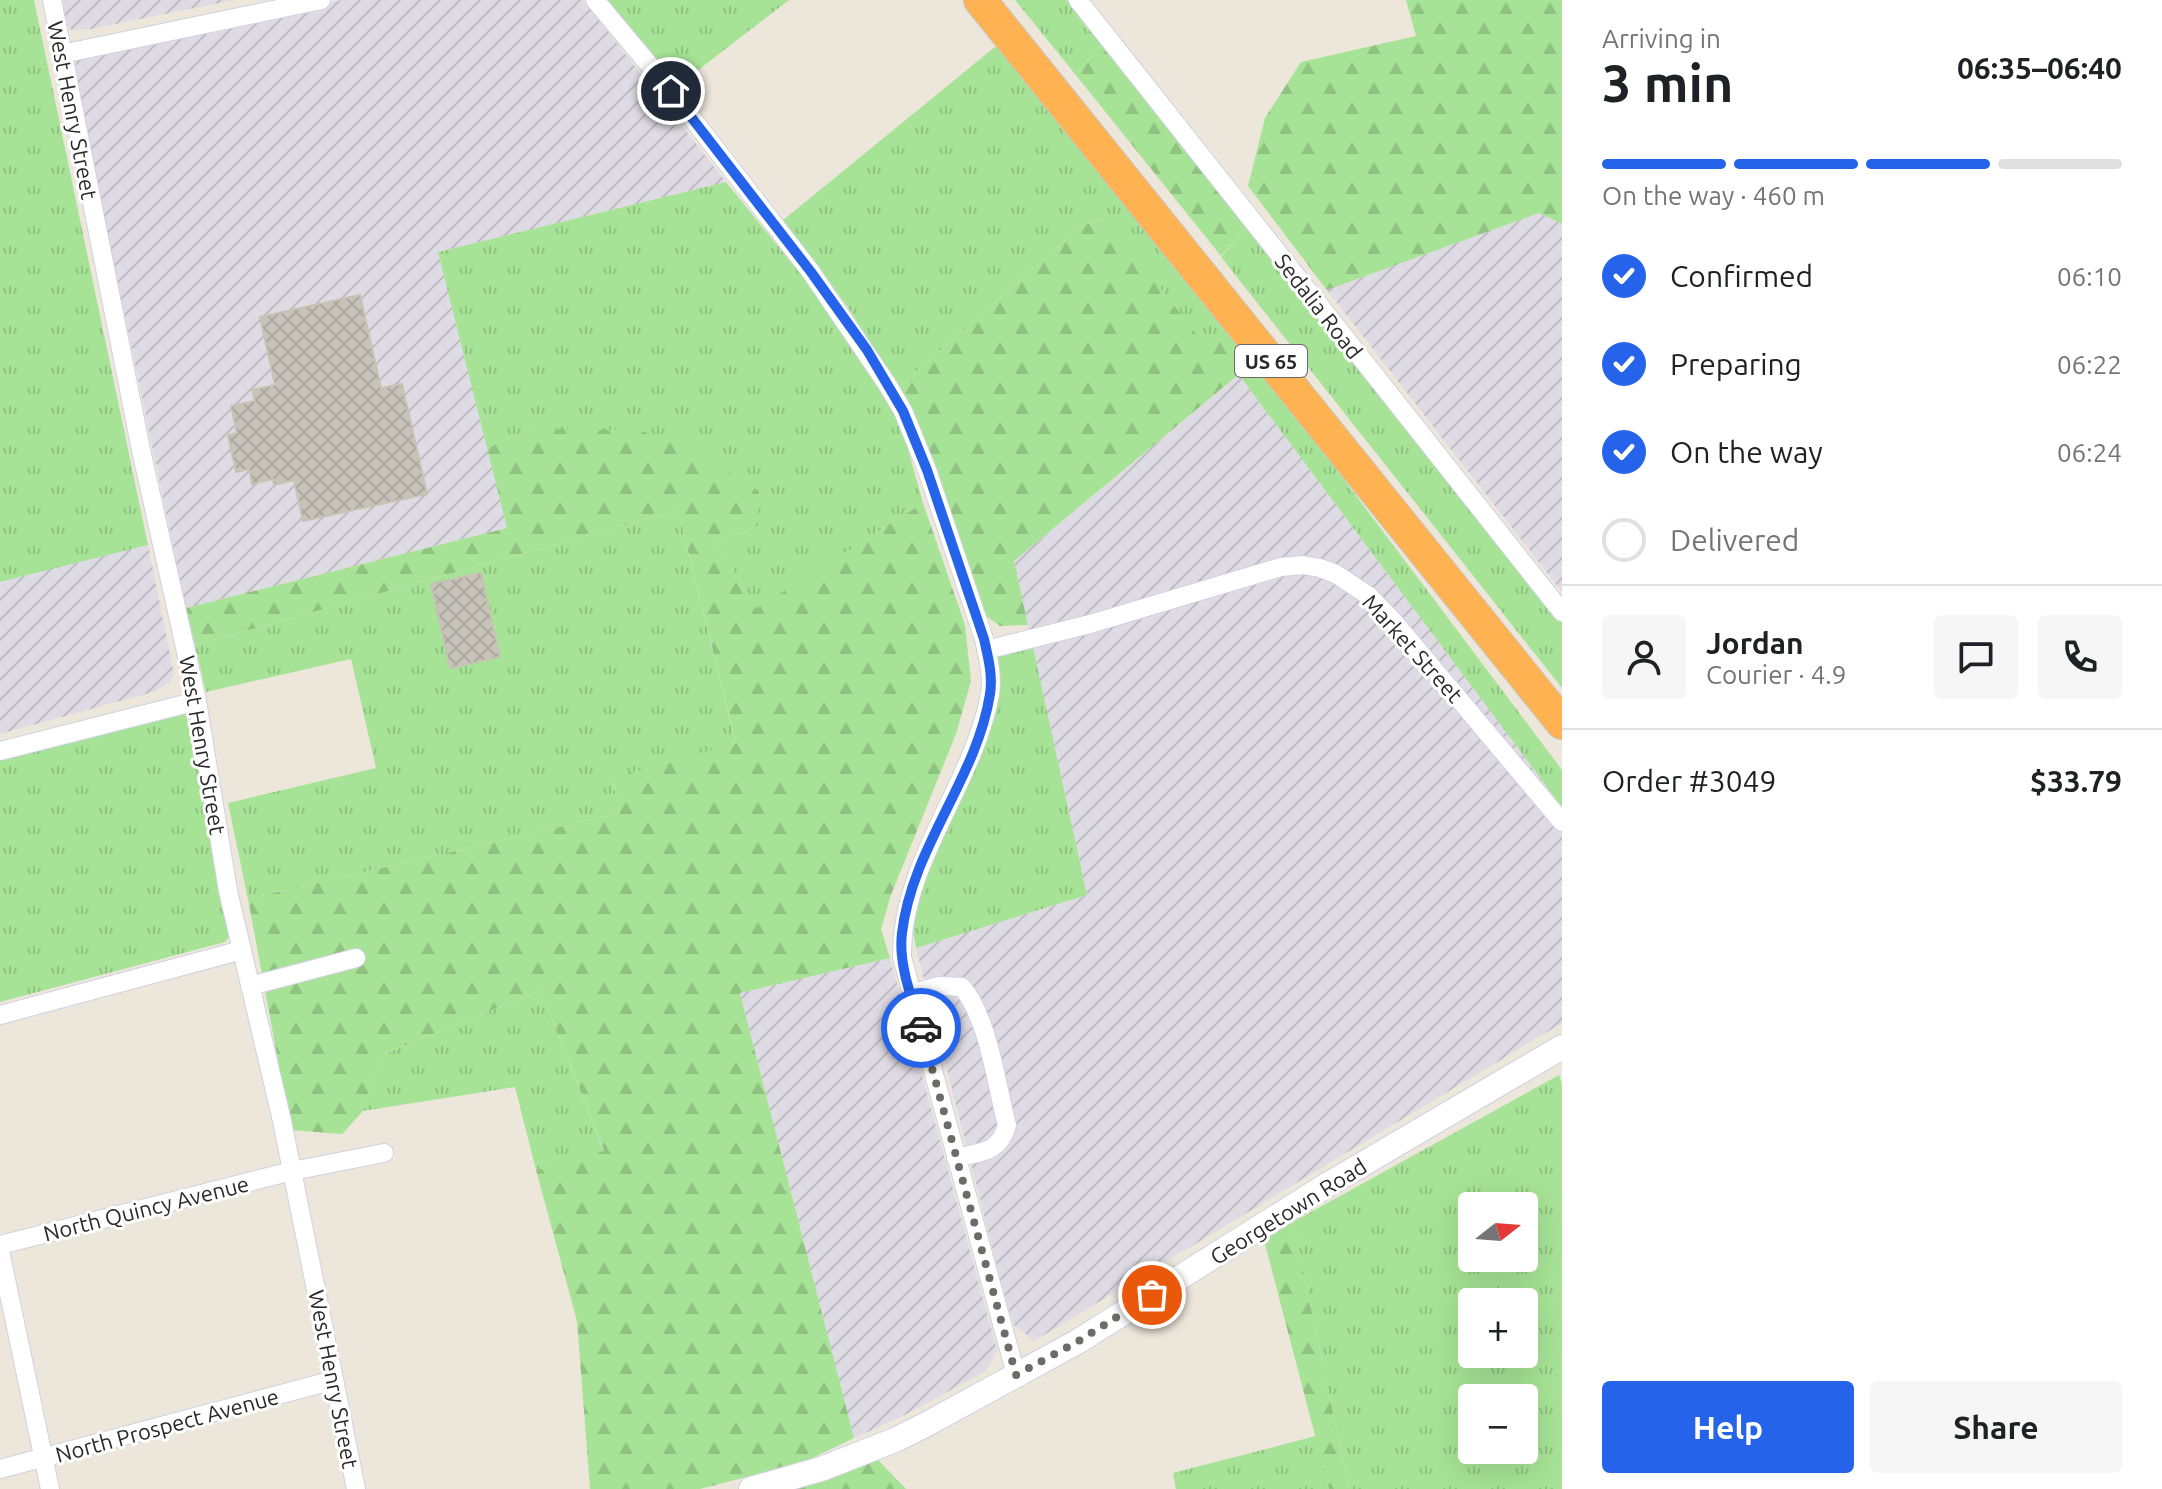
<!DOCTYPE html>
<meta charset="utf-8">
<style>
:root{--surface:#fff;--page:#f6f6f6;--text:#202124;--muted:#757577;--line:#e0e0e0;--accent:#2563eb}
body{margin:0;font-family:Ubuntu,sans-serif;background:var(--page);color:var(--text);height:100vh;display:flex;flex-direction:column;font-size:30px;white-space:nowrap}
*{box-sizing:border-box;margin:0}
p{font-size:26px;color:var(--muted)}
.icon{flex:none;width:44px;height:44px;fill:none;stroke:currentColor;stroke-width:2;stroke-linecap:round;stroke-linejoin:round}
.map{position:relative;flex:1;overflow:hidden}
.details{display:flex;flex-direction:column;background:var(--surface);width:600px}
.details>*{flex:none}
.needle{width:52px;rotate:73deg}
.buttons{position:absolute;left:1458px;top:1192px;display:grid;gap:16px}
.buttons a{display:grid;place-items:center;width:80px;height:80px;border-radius:8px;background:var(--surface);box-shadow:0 8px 32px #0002;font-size:40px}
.pin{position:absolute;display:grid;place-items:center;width:68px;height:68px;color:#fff;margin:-34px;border:4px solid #fff;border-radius:50%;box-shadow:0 2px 8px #0007}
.courier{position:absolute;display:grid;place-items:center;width:80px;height:80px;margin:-40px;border:6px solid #2563eb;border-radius:50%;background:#fff;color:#222;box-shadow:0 2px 10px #0007}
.headline em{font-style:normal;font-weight:600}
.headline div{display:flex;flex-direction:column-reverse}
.headline{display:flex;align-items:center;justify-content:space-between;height:136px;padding:0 40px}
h1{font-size:52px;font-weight:600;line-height:60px}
.bar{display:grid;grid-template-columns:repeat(4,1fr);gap:12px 8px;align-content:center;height:96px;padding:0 40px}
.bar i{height:10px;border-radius:6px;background:var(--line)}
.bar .current{background:var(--accent)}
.bar p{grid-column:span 4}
.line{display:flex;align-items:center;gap:20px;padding:0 40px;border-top:2px solid var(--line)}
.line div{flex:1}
.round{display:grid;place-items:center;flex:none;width:84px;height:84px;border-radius:8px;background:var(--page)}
ol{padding:0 40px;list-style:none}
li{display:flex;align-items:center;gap:24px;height:88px}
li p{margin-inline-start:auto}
li .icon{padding:8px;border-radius:50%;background:var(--accent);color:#fff;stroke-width:4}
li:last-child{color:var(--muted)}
li i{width:44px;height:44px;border:4px solid var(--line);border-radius:50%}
.primary-button{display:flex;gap:16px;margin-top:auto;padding:16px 40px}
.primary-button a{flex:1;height:92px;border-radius:8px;background:var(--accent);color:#fff;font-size:32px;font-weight:600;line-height:92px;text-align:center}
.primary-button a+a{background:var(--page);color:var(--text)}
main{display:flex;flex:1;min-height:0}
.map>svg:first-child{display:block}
.industrial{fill:url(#industrial-furrows)}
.grass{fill:url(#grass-tufts);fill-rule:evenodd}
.forest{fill:url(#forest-firs)}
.building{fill:url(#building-cross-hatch);stroke:#c7c3b4;stroke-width:2}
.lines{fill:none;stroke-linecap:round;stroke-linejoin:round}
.street-casing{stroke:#d0d1e2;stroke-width:20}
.secondary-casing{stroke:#d0d1e2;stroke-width:26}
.highway-casing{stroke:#c7c7c7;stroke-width:34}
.street{stroke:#fff;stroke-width:18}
.secondary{stroke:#fff;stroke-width:24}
.highway{stroke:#ffb252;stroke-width:32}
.done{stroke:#6d6b67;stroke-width:8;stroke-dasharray:0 14.4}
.route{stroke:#2563eb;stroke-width:10}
.labels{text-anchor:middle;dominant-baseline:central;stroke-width:6;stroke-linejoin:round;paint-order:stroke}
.shield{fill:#fff;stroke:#696969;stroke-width:2}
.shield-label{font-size:20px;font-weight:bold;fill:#292929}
.street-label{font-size:22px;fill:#292929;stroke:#fff}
</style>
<main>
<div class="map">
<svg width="1562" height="1489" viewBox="0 0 1562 1489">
<defs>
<pattern id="industrial-furrows" width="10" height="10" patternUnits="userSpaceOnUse" patternTransform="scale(2)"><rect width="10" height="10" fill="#dfdbe4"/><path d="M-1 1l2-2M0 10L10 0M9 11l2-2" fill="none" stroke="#bfbcc4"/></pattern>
<pattern id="grass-tufts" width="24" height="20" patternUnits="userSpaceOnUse" patternTransform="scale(2)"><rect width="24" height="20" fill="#a7e396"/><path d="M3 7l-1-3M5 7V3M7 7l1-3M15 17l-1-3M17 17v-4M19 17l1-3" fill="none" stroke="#90c381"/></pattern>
<pattern id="forest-firs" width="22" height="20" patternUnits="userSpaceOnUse" patternTransform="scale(2)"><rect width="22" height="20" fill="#a7e396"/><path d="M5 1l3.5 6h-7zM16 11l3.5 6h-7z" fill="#90c381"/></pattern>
<pattern id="building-cross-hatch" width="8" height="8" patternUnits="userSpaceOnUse" patternTransform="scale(2)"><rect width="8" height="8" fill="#c7c3ba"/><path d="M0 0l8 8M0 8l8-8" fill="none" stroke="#aba8a0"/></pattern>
</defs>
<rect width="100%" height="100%" fill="#ece6db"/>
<!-- industrial -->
<path class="industrial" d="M58 0H234L91 29 72 30 62 22Z
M342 0H583L726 182 438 252 507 528 186 608 75 77 76 62 89 50Z
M1539 213 1562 224V592L1327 290Z
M1239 375 1562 807V1023L1034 1341 1014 1325 1005 1297 916 948 1087 895 1014 561Z
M148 545 174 674 169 683 153 692 0 734V582Z
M890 958 997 1350 986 1371 901 1417 854 1438 740 993Z"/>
<!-- grass -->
<path class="grass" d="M0 0H34L148 545 0 582Z
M607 0H789L675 88Z
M1015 0H1067L1102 45 1075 74Z
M1001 42 1233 336 1198 337 1105 219 1081 226 899 387 847 306 782 221Z
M726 182 840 323 883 387 907 446 923 503 757 609 715 542 758 526 532 429 487 448 438 252Z
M1248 226 1562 622V688L1221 257Z
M1255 361 1562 770V807L1239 375Z
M678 510 736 744 612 778 620 813 248 899 228 803 376 768 351 659 206 692 195 645Z
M1031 638 1087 895 916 948 911 920 916 884 974 760 991 661 1006 647Z
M185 710 232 933 225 942 0 1002V752Z
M541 990 604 1152 536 1170 515 1087 363 1111 384 1054Z
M1559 1075 1562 1084V1489H1349L1293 1222ZM1472 1206H1524V1258H1472ZM1472 1302H1524V1354H1472ZM1472 1398H1524V1450H1472Z
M1316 1436 1329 1489H1176L1173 1473Z"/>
<!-- forest -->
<path class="forest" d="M1406 0H1562V224L1539 213 1327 290 1248 186 1265 118 1301 62 1416 36Z
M1102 45 1248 226 1221 256 1075 74Z
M1106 219 1198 336H1233L1255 361 1014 561 1028 625 1000 626 982 613 923 438 899 387 1081 226Z
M532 429 639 430 703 455 759 491 758 526 715 542 757 608 923 503 965 625 971 681 956 734 891 895 881 929 890 958 740 993 854 1438 804 1462 700 1489H590L577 1321 536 1170 604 1151 541 990 384 1054 363 1111 342 1134 291 1130 248 899 620 813 612 778 736 743 678 510 195 645 186 608 507 528 487 448Z
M1293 1222 1349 1489H1329L1264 1240Z
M878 1460 906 1489H796L834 1478Z"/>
<!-- building -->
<path class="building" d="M360 295 381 388 402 384 427 494 303 521 294 480 274 485 273 479 252 484 249 469 236 472 228 435 237 433 231 406 255 401 252 390 275 385 260 317Z
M481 573 500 657 450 668 431 584Z"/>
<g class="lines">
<defs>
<path id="street" d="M52 0 141 450 197 701 228 891 282 1121 356 1489
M595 0 671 91 811 272 887 384 903 411 927 470 984 639C988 657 993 676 990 694 973 786 901 861 902 957L1016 1375
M1078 0 1562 612
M62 54 321 0
M986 650 1090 624 1281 567 1303 565 1320 568 1336 574 1369 596 1395 623 1562 822
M0 751 197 701
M250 986 356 958
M911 994 939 986 962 987C989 1020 996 1084 1007 1125 1000 1153 980 1152 956 1158
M0 1015 242 950
M0 1245 292 1171 384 1153
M0 1251 50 1489
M0 1469 334 1380"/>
<path id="secondary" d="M751 1489 821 1469 895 1440 925 1425 1077 1342 1327 1185 1562 1047"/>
<path id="highway" d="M980 0 1562 723"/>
</defs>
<!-- street casing -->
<use href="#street" class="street-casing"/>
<!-- secondary casing -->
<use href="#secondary" class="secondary-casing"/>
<!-- highway casing -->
<use href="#highway" class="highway-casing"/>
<!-- street -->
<use href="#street" class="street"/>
<!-- secondary -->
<use href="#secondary" class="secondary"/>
<!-- highway -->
<use href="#highway" class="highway"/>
</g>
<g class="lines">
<!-- done -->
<path class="done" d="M921 1028 1016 1375 1077 1342 1152 1295"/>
<!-- route -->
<path class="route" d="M671 91 811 272 867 350 903 411 927 470 984 639C988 657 993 675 990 694 977 778 912 847 902 933 898 964 912 999 921 1028"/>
</g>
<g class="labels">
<!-- shield labels -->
<rect class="shield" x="1235" y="345" width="72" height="32" rx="6"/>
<g class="shield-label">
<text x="1271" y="361">US 65</text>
</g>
<!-- street labels -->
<g class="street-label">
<text transform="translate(73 110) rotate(79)">West Henry Street</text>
<text transform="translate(1319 306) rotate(52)">Sedalia Road</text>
<text transform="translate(1413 648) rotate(48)">Market Street</text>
<text transform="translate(203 745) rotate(80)">West Henry Street</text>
<text transform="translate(146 1208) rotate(-14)">North Quincy Avenue</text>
<text transform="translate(1288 1211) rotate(-32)">Georgetown Road</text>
<text transform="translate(334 1379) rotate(79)">West Henry Street</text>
<text transform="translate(167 1425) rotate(-15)">North Prospect Avenue</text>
</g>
</g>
</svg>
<div class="buttons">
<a><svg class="needle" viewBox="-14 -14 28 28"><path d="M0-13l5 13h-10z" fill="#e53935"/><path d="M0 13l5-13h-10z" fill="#757577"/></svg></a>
<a>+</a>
<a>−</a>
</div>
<div class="pin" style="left:1152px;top:1295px;background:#ea580c"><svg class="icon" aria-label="bag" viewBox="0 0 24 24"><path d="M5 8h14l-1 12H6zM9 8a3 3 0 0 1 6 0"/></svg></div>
<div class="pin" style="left:671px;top:91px;background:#1f2937"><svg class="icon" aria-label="home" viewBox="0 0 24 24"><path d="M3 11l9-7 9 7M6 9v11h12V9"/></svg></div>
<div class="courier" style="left:921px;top:1028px"><svg class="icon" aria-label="car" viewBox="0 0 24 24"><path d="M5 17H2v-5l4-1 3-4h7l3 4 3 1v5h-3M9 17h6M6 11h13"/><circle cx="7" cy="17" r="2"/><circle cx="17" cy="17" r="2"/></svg></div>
</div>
<section class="details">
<div class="headline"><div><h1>3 min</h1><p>Arriving in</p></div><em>06:35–06:40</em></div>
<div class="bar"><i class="current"></i><i class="current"></i><i class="current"></i><i></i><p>On the way · 460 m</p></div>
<ol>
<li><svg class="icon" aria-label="check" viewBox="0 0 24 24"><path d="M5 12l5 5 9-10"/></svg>Confirmed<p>06:10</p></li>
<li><svg class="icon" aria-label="check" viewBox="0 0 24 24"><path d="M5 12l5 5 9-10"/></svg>Preparing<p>06:22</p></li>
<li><svg class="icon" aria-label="check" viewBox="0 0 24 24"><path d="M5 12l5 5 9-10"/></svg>On the way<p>06:24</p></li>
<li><i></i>Delivered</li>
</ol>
<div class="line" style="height:144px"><a class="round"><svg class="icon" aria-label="person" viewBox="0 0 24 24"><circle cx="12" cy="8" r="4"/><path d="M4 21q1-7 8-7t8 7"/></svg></a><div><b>Jordan</b><p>Courier · 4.9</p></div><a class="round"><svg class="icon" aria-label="chat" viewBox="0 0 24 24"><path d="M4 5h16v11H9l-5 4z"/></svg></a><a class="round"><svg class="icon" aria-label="phone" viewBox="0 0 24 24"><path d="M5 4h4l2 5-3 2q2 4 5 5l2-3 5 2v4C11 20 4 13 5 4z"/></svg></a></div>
<div class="line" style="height:104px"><div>Order #3049</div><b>$33.79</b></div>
<div class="primary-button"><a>Help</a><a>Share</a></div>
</section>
</main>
